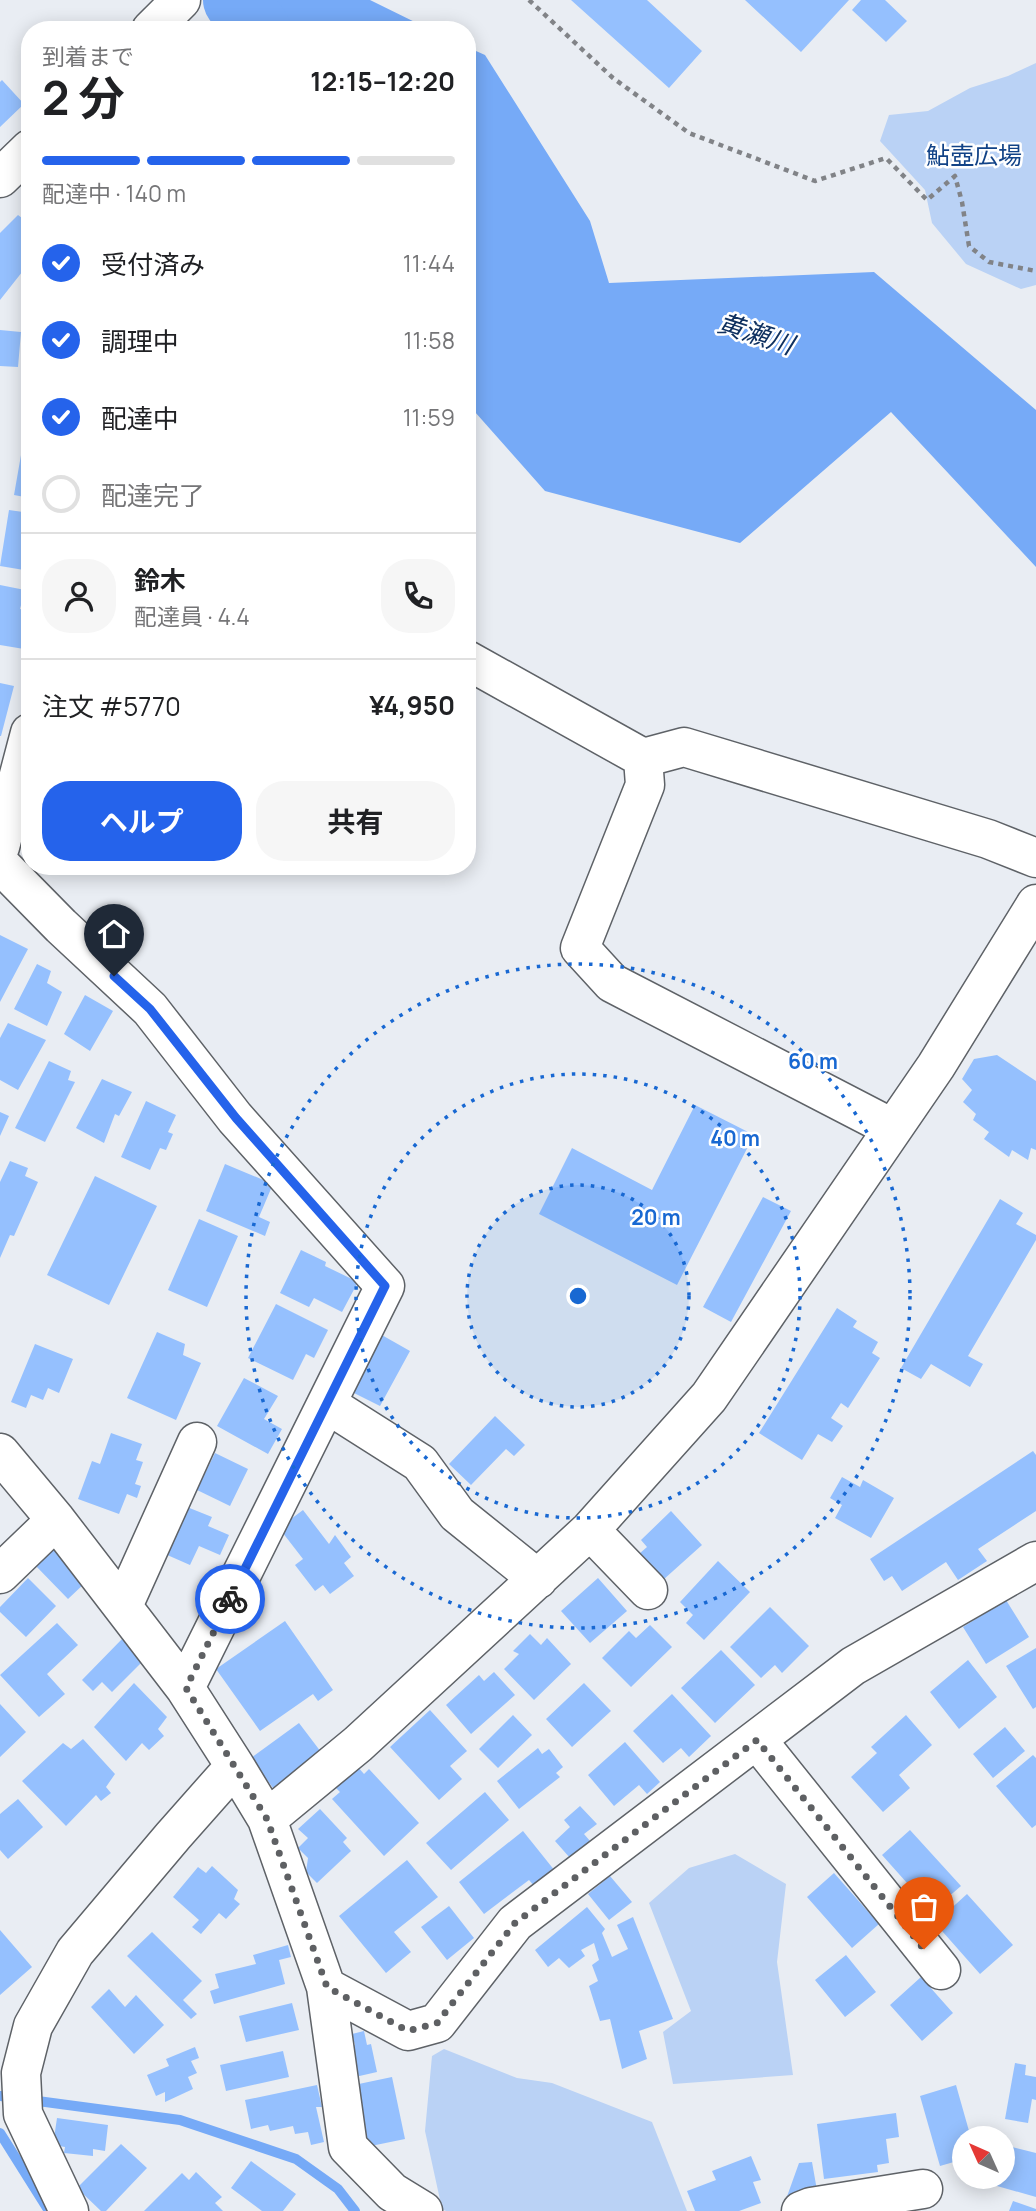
<!DOCTYPE html>
<html lang="ja">
<meta charset="utf-8">
<style>
:root{--surface:#fff;--page:#f6f6f6;--text:#202124;--muted:#757577;--line:#e0e0e0;--accent:#2563eb}
body{margin:0;font-family:Manrope,"Noto Sans JP",sans-serif;background:var(--page);color:var(--text);height:100vh;display:flex;flex-direction:column;font-size:26px;white-space:nowrap}
*{box-sizing:border-box;margin:0}
p{font-size:23px;color:var(--muted)}
.icon{flex:none;width:38px;height:38px;fill:none;stroke:currentColor;stroke-width:2;stroke-linecap:round;stroke-linejoin:round}
.map{position:relative;flex:1;overflow:hidden}
.details{position:absolute;left:21px;top:21px;width:455px;height:854px;display:flex;flex-direction:column;background:var(--surface);border-radius:28px;box-shadow:0 4px 18px #0003}
.details>*{flex:none}
.needle{width:46px;rotate:315deg}
.tools{position:absolute;left:952px;top:2126px;display:grid;gap:14px}
.tools a{display:grid;place-items:center;width:63px;height:63px;border-radius:50%;background:var(--surface);box-shadow:0 4px 18px #0003;font-size:35px}
.pin{position:absolute;display:grid;place-items:center;width:60px;height:60px;color:#fff;margin:-72px -30px;border-radius:50% 50% 50% 0;rotate:-45deg;box-shadow:0 0 7px #0007}
.pin .icon{rotate:45deg}
.courier{position:absolute;display:grid;place-items:center;width:70px;height:70px;margin:-35px;border:5px solid #2563eb;border-radius:50%;background:#fff;color:#222;box-shadow:0 2px 9px #0007}
.overview em{font-style:normal;font-weight:700}
.overview div{display:flex;flex-direction:column-reverse}
.overview{display:flex;align-items:center;justify-content:space-between;height:119px;padding:0 21px}
h1{font-size:46px;font-weight:700;line-height:52px}
.bar{display:grid;grid-template-columns:repeat(4,1fr);gap:10px 7px;align-content:center;height:84px;padding:0 21px}
.bar i{height:9px;border-radius:5px;background:var(--line)}
.bar .current{background:var(--accent)}
.bar p{grid-column:span 4}
.line{display:flex;align-items:center;gap:18px;padding:0 21px;border-top:2px solid var(--line)}
.line div{flex:1}
.round{display:grid;place-items:center;flex:none;width:74px;height:74px;border-radius:28px;background:var(--page)}
ol{padding:0 21px;list-style:none}
li{display:flex;align-items:center;gap:21px;height:77px}
li p{margin-inline-start:auto}
li .icon{padding:7px;border-radius:50%;background:var(--accent);color:#fff;stroke-width:4}
li:last-child{color:var(--muted)}
li i{width:38px;height:38px;border:4px solid var(--line);border-radius:50%}
.cta{display:flex;gap:14px;margin-top:auto;padding:14px 21px}
.cta a{flex:1;height:80px;border-radius:28px;background:var(--accent);color:#fff;font-size:28px;font-weight:700;line-height:80px;text-align:center}
.cta a+a{background:var(--page);color:var(--text)}
.map>svg:first-child{display:block}
.green{fill:#bad2f5}
.water{fill:#76aaf7}
.lines{fill:none;stroke-linecap:round;stroke-linejoin:round}
.stream{stroke:#76aaf7;stroke-width:10}
.river{stroke:#76aaf7;stroke-width:66}
.building{fill:#95c0fe}
.minor-casing{stroke:#5e6267;stroke-width:41}
.major-casing{stroke:#5e6267;stroke-width:41}
.path{stroke:#818387;stroke-width:4.5;stroke-dasharray:5 5;stroke-linecap:butt}
.minor{stroke:#fff;stroke-width:38}
.major{stroke:#fff;stroke-width:38}
.done{stroke:#5e6063;stroke-width:7;stroke-dasharray:0 12.6}
.route{stroke:#2563eb;stroke-width:9}
.ring{fill:none;stroke:#1868d2;stroke-width:3.5;stroke-dasharray:3.5 7}
.labels{text-anchor:middle;dominant-baseline:central;stroke-width:5;stroke-linejoin:round;paint-order:stroke}
.park-label{font-size:24px;fill:#124387;stroke:#fff}
.water-label{font-size:26px;font-style:italic;fill:#0f3160;stroke:#fff}
.centre{fill:#1868d2;stroke:#fff;stroke-width:3.5}
.ring-label{font-size:21px;text-anchor:middle;font-weight:bold;fill:#1868d2;stroke:#fff;stroke-width:5;stroke-linejoin:round;paint-order:stroke}
</style>
<div class="map">
<svg width="1036" height="2211" viewBox="0 0 1036 2211">
<rect width="100%" height="100%" fill="#e9edf3"/>
<!-- green -->
<path class="green" d="M1036 63V285L1021 289 966 264 932 223 925 190 880 141 889 115 928 111 970 88 1008 76Z
M735 1854 786 1884 777 1962 793 2075 673 2084 663 2032 691 2011 649 1903 689 1868Z
M444 2049 517 2078 552 2083 652 2122 687 2211H446L442 2209 425 2131 432 2056Z"/>
<!-- water -->
<path class="water" d="M246 0H370L431 30H223Z
M467 47 485 55 590 221 609 283 874 272 1036 410V567L891 412 740 543 545 491 467 403Z"/>
<g class="lines">
<!-- stream -->
<path class="stream" d="M0 2096 180 2120 296 2159 338 2189 355 2211
M0 2133 49 2211"/>
<!-- river -->
<path class="river" d="M236 0 258 30"/>
</g>
<!-- building -->
<path class="building" d="M571 0H647L702 51 669 88Z
M745 0H849L801 52Z
M861 0H885L907 21 886 42 852 10Z
M2 80 24 104 0 127V82Z
M18 215 30 224V262L0 300V233Z
M0 330 21 332 18 367 0 366Z
M24 438 30 439V498L14 495Z
M9 510 30 513V571L0 566Z
M0 585 25 590 20 609 30 611V621L24 649 0 645Z
M0 683 14 686 1 736H0Z
M0 935 28 949 0 1002Z
M37 964 51 971 47 983 62 992 47 1026 14 1009Z
M85 995 113 1011 90 1051 64 1034Z
M8 1023 46 1040 18 1090 0 1080V1038Z
M997 1055 1036 1081V1150L1031 1148 1028 1160 1012 1150 1009 1157 984 1139 989 1132 973 1120 976 1114 963 1102 972 1090 962 1079 974 1059Z
M49 1061 71 1071 68 1080 75 1082 45 1142 15 1128Z
M102 1079 132 1092 119 1116 115 1114 104 1143 76 1128Z
M146 1101 176 1115 168 1132 173 1134 166 1150 160 1148 150 1170 121 1157Z
M695 1105 754 1135 677 1285 539 1214 572 1148 652 1190Z
M0 1112 9 1116 0 1136Z
M10 1161 28 1168 25 1176 38 1182 14 1236 10 1235 0 1258V1182Z
M225 1164 273 1184 259 1217 270 1222 265 1236 206 1211Z
M95 1176 157 1206 109 1305 47 1275Z
M763 1197 791 1211 731 1322 703 1307Z
M1000 1199 1023 1213 1016 1224 1036 1235V1240L968 1356 983 1364 970 1387 931 1364 921 1379 901 1368Z
M199 1219 238 1236 207 1307 168 1290Z
M301 1250 326 1262 325 1266 358 1282 342 1312 314 1298 309 1307 280 1293Z
M276 1304 328 1330 314 1358 306 1354 293 1380 248 1358Z
M837 1308 857 1321 853 1327 878 1342 872 1353 880 1358 848 1408 841 1403 831 1418 843 1426 832 1442 818 1434 802 1460 759 1433Z
M157 1332 185 1344 183 1355 201 1363 176 1420 127 1398Z
M380 1334 410 1351 380 1406 350 1391Z
M35 1344 73 1359 59 1393 48 1388 43 1400 31 1395 26 1408 11 1402Z
M244 1378 278 1396 264 1419 282 1429 268 1454 217 1426Z
M495 1416 525 1445 514 1456 506 1449 471 1485 449 1464Z
M111 1433 142 1444 136 1460 143 1462 135 1484 141 1486 137 1498 127 1494 119 1514 78 1499 92 1461 100 1464Z
M1033 1451 1036 1455V1511L978 1549 987 1561 958 1580 946 1562 902 1591 892 1576 884 1581 870 1559Z
M215 1453 248 1469 230 1506 197 1490Z
M842 1477 860 1487 863 1480 894 1498 871 1538 835 1518 842 1505 830 1498Z
M187 1507 212 1517 208 1526 229 1535 220 1555 199 1546 190 1565 165 1554Z
M303 1510 329 1544 335 1535 351 1557 344 1563 354 1576 330 1594 323 1585 315 1591 295 1565 303 1559 279 1528Z
M671 1511 702 1545 663 1580 639 1554 647 1547 641 1540Z
M52 1547 86 1582 68 1599 34 1564Z
M718 1561 750 1592 704 1640 686 1623 693 1615 680 1602Z
M28 1578 56 1606 26 1637 0 1612V1607Z
M598 1578 627 1611 590 1643 561 1611Z
M1006 1600 1029 1637 986 1664 963 1627Z
M770 1607 809 1646 782 1673 775 1665 761 1678 730 1647Z
M285 1621 333 1690 318 1701 313 1694 260 1731 216 1669Z
M57 1623 78 1645 47 1674 65 1694 39 1717 0 1675Z
M650 1625 672 1647 631 1687 602 1658 629 1631 636 1638Z
M530 1634 541 1645 547 1638 571 1664 534 1700 504 1669 519 1654 513 1651Z
M122 1639 143 1661 112 1692 102 1682 93 1691 82 1680Z
M1036 1648V1707L1033 1709 1006 1666Z
M721 1650 755 1685 715 1723 681 1688Z
M968 1660 997 1697 959 1729 930 1692Z
M494 1672 515 1695 471 1734 446 1705 479 1675 484 1681Z
M134 1683 167 1717 158 1729 164 1736 149 1750 142 1743 126 1761 94 1727Z
M584 1683 611 1711 572 1747 546 1719Z
M672 1694 711 1736 689 1757 681 1748 663 1763 633 1731Z
M0 1704 26 1732 0 1757Z
M430 1710 467 1751 450 1766 462 1779 439 1800 390 1747Z
M513 1715 532 1735 498 1768 479 1749Z
M906 1715 932 1745 899 1775 910 1788 883 1812 851 1777 877 1753 871 1747Z
M299 1723 321 1752 273 1788 251 1758Z
M1005 1727 1025 1751 993 1778 973 1754Z
M83 1739 115 1774 106 1787 111 1793 101 1801 96 1795 66 1826 22 1781 63 1743 71 1749Z
M625 1742 660 1782 647 1794 639 1785 614 1806 588 1775Z
M538 1748 542 1754 549 1749 563 1767 556 1773 560 1777 519 1809 497 1781Z
M1033 1755 1036 1758V1825L1032 1828 996 1786Z
M357 1766 364 1774 369 1769 419 1823 384 1856 332 1799 340 1792 335 1787Z
M485 1792 509 1820 451 1870 426 1843Z
M18 1799 43 1827 8 1859 0 1850V1814Z
M580 1806 597 1824 584 1834 597 1849 578 1867 555 1841 570 1827 564 1820Z
M320 1809 347 1838 343 1842 351 1851 317 1883 306 1872 308 1858 298 1848 308 1838 298 1829Z
M910 1830 961 1886 932 1911 882 1855Z
M523 1831 555 1871 535 1887 529 1880 484 1914 459 1882Z
M407 1860 438 1897 394 1932 411 1952 386 1973 339 1916Z
M212 1866 238 1890 234 1899 240 1904 226 1919 219 1913 201 1934 192 1927 199 1920 173 1897 198 1867 206 1873Z
M834 1873 879 1924 852 1948 807 1897Z
M610 1876 632 1902 609 1920 588 1894Z
M967 1894 1013 1945 980 1974 935 1923Z
M449 1906 474 1938 447 1960 421 1927Z
M587 1907 605 1929 602 1933 612 1957 628 1949 617 1925 633 1917 673 2019 639 2031 647 2059 622 2069 610 2019 600 2021 589 1986 598 1981 592 1965 599 1960 594 1943 581 1950 585 1956 569 1968 559 1958 548 1967 535 1950Z
M0 1930 32 1967 0 1995Z
M152 1932 202 1981 183 2000 197 2014 191 2019 127 1956Z
M288 1945 291 1957 279 1960 285 1984 214 2004 210 1991 219 1988 215 1974 256 1964 253 1955Z
M846 1955 876 1992 845 2017 815 1980Z
M921 1977 953 2013 922 2041 890 2005Z
M109 1989 125 2007 136 1995 164 2025 134 2054 91 2007Z
M292 2003 299 2030 246 2042 239 2016Z
M364 2031 367 2045 371 2044 377 2072 355 2077 348 2047 355 2045 352 2034Z
M195 2047 199 2058 191 2061 197 2073 188 2077 193 2089 165 2102V2092L156 2096 147 2075 169 2066 166 2059Z
M283 2051 289 2077 226 2091 220 2065Z
M1015 2063 1026 2065 1025 2075 1036 2077V2100L1032 2099 1028 2123 1005 2119Z
M392 2077 405 2139 366 2147 354 2085Z
M317 2085 322 2107H316L324 2142 311 2145 308 2132 295 2134 293 2126 270 2131 268 2125 251 2129 245 2100Z
M956 2085 971 2138H964V2159L940 2166 920 2096Z
M896 2113 899 2137 886 2139 889 2163 877 2165 878 2172 824 2179 817 2124Z
M57 2118 108 2125 105 2151 93 2149V2156L64 2153 65 2147 53 2145Z
M121 2144 147 2168 106 2211H101L77 2188Z
M1008 2146 1036 2153V2197L997 2186 1000 2177H1003V2166Z
M751 2156 761 2180 753 2182 761 2203 739 2211H695L687 2191 716 2180 712 2171Z
M251 2161 296 2194 283 2211H262L231 2188Z
M812 2162 818 2196 785 2202 799 2163Z
M196 2172 222 2197 215 2203 223 2211H144L182 2173 189 2180Z
M1013 2201 1036 2209V2211H1009Z"/>
<g class="lines">
<defs>
<path id="minor" d="M467 660 643 758 684 747 988 839 1036 858
M643 758 645 785 580 948 612 983 892 1128
M0 847 30 733
M0 864 61 926 150 1009 235 1118 385 1286 185 1688
M327 1404 420 1463 457 1514 538 1579
M0 1453 56 1520 185 1688 235 1766 267 1819 326 1987 408 2031 437 2023 515 1923 853 1666 1036 1561
M590 1530 648 1590
M0 1574 56 1520
M123 1606 197 1442
M757 1740 941 1970
M267 1819 358 1744 590 1530 709 1397 936 1066 1036 904
M326 1987 348 2147 392 2192 423 2211
M69 2211 23 2114 21 2073 33 2026 75 1952 173 1836 235 1766
M801 2211 811 2207 923 2189"/>
<path id="major" d="M151 30 181 0
M0 178 30 149"/>
</defs>
<!-- minor casing -->
<use href="#minor" class="minor-casing"/>
<!-- major casing -->
<use href="#major" class="major-casing"/>
<!-- path -->
<path class="path" d="M529 0 613 78 689 133 815 181 886 158 927 200 955 176 962 202 969 246 989 262 1036 271"/>
<!-- minor -->
<use href="#minor" class="minor"/>
<!-- major -->
<use href="#major" class="major"/>
</g>
<g class="lines">
<!-- done -->
<path class="done" d="M230 1599 186 1688 267 1819 327 1987 408 2031 437 2023 515 1923 757 1740 924 1949"/>
<!-- route -->
<path class="route" d="M114 976 150 1009 236 1118 385 1286 230 1599"/>
</g>
<!-- distance rings -->
<circle cx="578" cy="1296" r="111" fill="#1868d2" fill-opacity=".12"/>
<g class="ring">
<circle cx="578" cy="1296" r="111"/>
<circle cx="578" cy="1296" r="222"/>
<circle cx="578" cy="1296" r="332"/>
</g>
<g class="labels">
<!-- park labels -->
<g class="park-label">
<text x="974" y="154">鮎壺広場</text>
</g>
<!-- water labels -->
<g class="water-label">
<text transform="translate(756 333) rotate(18)">黄瀬川</text>
</g>
</g>
<circle cx="578" cy="1296" r="10" class="centre"/>
<g class="ring-label">
<text x="813" y="1069">60 m</text>
<text x="735" y="1146">40 m</text>
<text x="656" y="1225">20 m</text>
</g>
</svg>
<div class="tools">
<a><svg class="needle" viewBox="-14 -14 28 28"><path d="M0-13l5 13h-10z" fill="#e53935"/><path d="M0 13l5-13h-10z" fill="#757577"/></svg></a>
</div>
<div class="pin" style="left:924px;top:1949px;background:#ea580c"><svg class="icon" aria-label="bag" viewBox="0 0 24 24"><path d="M5 8h14l-1 12H6zM9 8a3 3 0 0 1 6 0"/></svg></div>
<div class="pin" style="left:114px;top:976px;background:#1f2937"><svg class="icon" aria-label="home" viewBox="0 0 24 24"><path d="M3 11l9-7 9 7M6 9v11h12V9"/></svg></div>
<div class="courier" style="left:230px;top:1599px"><svg class="icon" aria-label="bike" viewBox="0 0 24 24"><circle cx="6" cy="16" r="4"/><circle cx="18" cy="16" r="4"/><path d="M6 16l4-8h5l3 8M10 8l3 8H6M13 5h3"/></svg></div>
<section class="details">
<div class="overview"><div><h1>2 分</h1><p>到着まで</p></div><em>12:15–12:20</em></div>
<div class="bar"><i class="current"></i><i class="current"></i><i class="current"></i><i></i><p>配達中 · 140 m</p></div>
<ol>
<li><svg class="icon" aria-label="check" viewBox="0 0 24 24"><path d="M5 12l5 5 9-10"/></svg>受付済み<p>11:44</p></li>
<li><svg class="icon" aria-label="check" viewBox="0 0 24 24"><path d="M5 12l5 5 9-10"/></svg>調理中<p>11:58</p></li>
<li><svg class="icon" aria-label="check" viewBox="0 0 24 24"><path d="M5 12l5 5 9-10"/></svg>配達中<p>11:59</p></li>
<li><i></i>配達完了</li>
</ol>
<div class="line" style="height:126px"><a class="round"><svg class="icon" aria-label="person" viewBox="0 0 24 24"><circle cx="12" cy="8" r="4"/><path d="M4 21q1-7 8-7t8 7"/></svg></a><div><b>鈴木</b><p>配達員 · 4.4</p></div><a class="round"><svg class="icon" aria-label="phone" viewBox="0 0 24 24"><path d="M5 4h4l2 5-3 2q2 4 5 5l2-3 5 2v4C11 20 4 13 5 4z"/></svg></a></div>
<div class="line" style="height:91px"><div>注文 #5770</div><b>¥4,950</b></div>
<div class="cta"><a>ヘルプ</a><a>共有</a></div>
</section>
</div>
